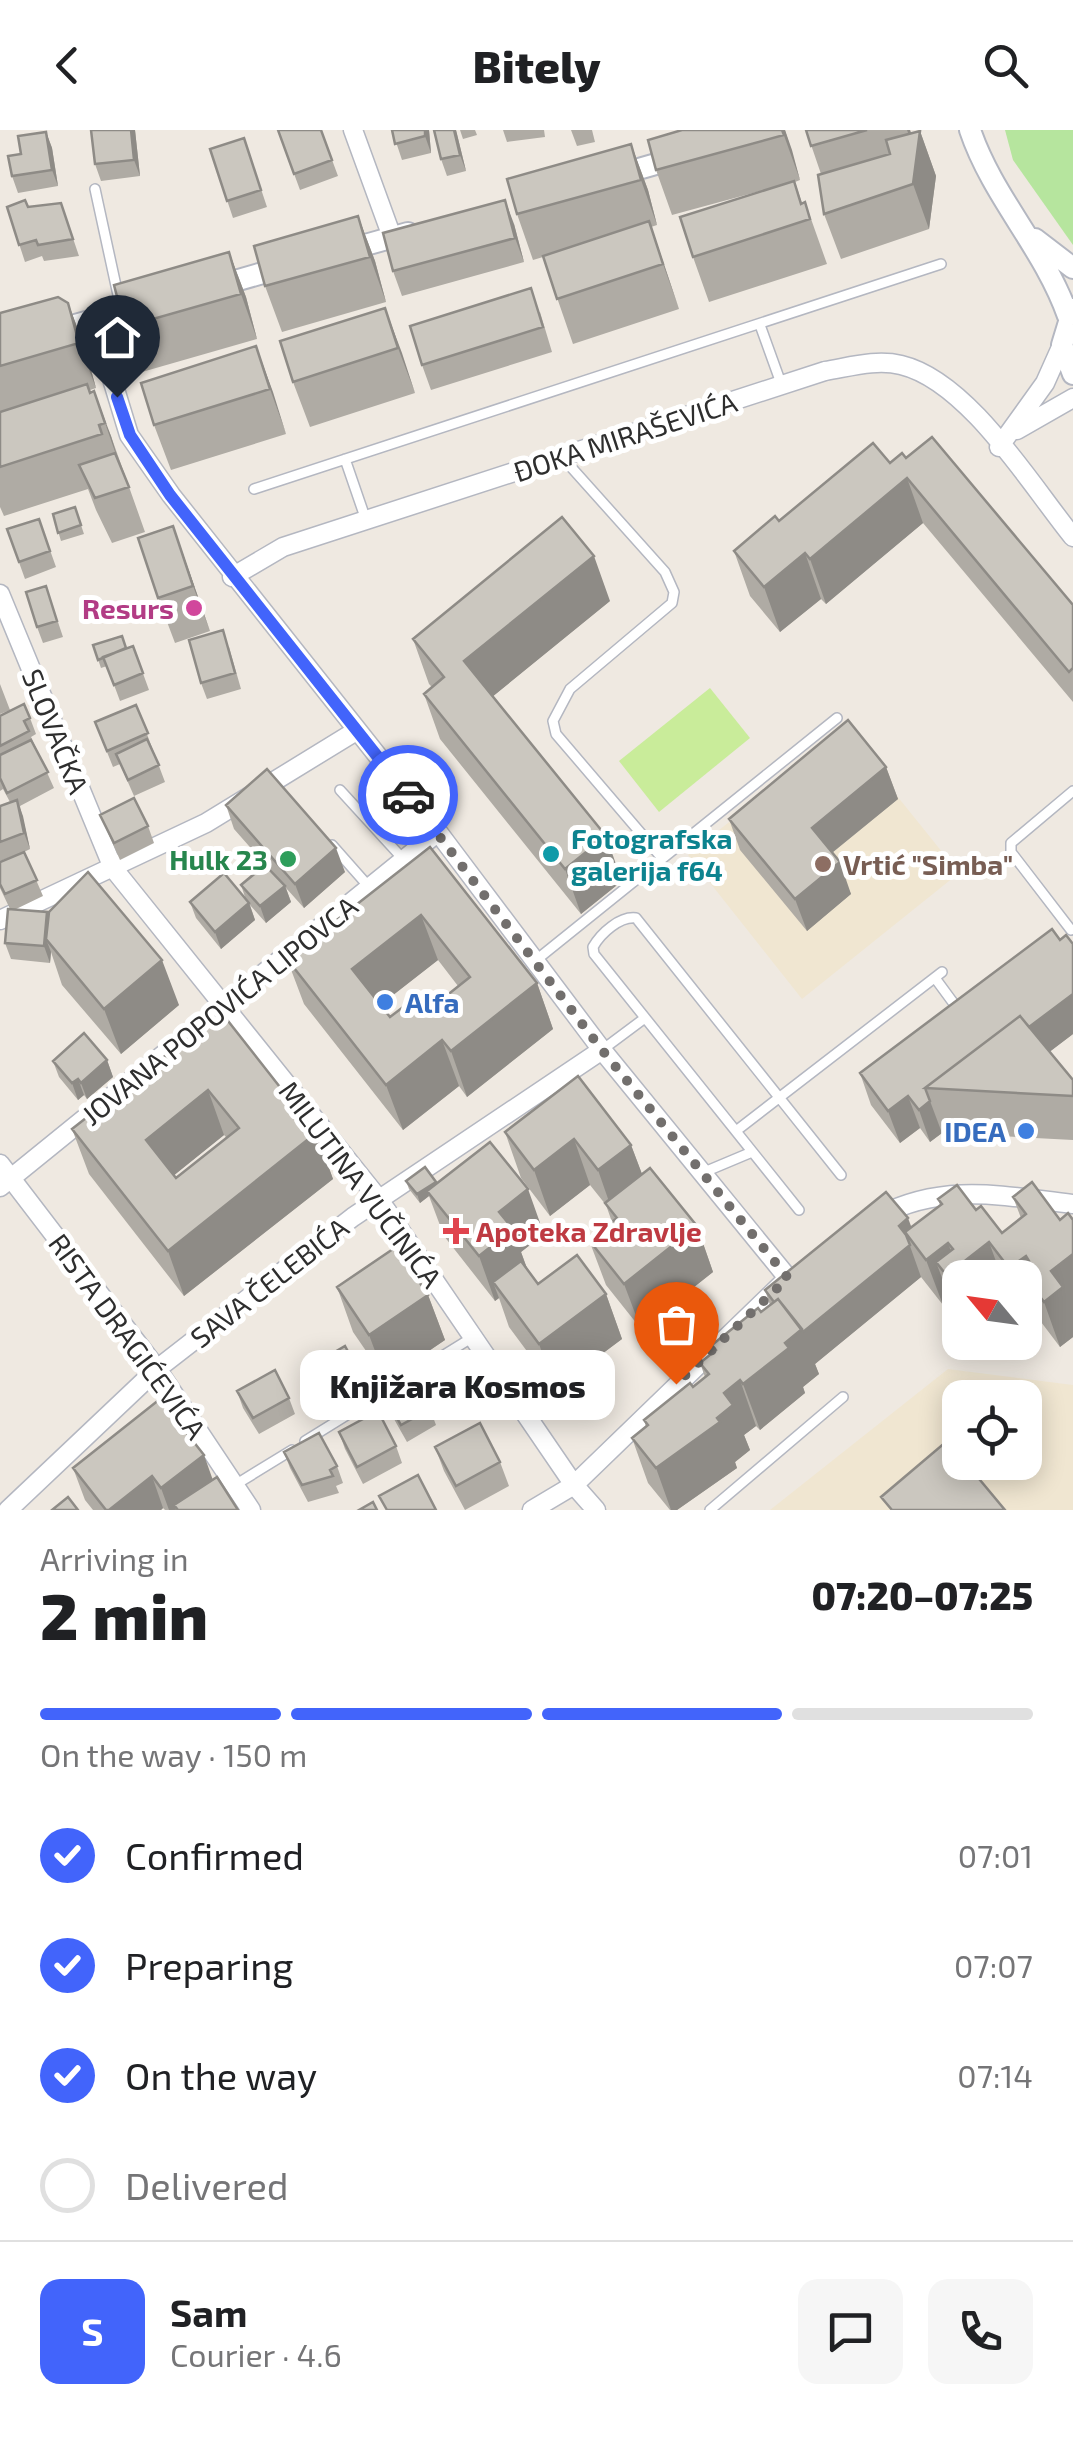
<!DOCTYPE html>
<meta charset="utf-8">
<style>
:root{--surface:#fff;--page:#f6f6f6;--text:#202124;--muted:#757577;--line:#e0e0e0;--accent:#4264fb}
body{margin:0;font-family:"Exo 2",sans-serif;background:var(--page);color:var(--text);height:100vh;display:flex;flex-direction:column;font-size:38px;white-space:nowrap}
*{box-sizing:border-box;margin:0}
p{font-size:32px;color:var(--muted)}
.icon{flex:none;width:55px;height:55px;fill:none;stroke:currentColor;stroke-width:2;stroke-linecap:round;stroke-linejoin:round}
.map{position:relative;height:1380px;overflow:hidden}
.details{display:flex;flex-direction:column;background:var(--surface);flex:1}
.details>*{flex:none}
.needle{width:65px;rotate:299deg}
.tools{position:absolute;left:942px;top:1130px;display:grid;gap:20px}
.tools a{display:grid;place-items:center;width:100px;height:100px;border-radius:20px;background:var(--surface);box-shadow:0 5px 25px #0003;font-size:50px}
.pin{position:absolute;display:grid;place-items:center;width:85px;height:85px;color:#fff;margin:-102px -42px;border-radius:50% 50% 50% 0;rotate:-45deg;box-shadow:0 0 10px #0007}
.pin .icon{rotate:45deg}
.courier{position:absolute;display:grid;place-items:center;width:100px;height:100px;margin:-50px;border:8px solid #4264fb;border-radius:50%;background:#fff;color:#222;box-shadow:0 2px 12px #0007}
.bubble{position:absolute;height:70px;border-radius:20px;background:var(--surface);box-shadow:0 5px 25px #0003;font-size:32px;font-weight:800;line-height:70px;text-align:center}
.head em{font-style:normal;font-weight:800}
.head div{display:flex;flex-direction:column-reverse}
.head{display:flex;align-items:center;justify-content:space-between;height:170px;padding:0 40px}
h1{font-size:65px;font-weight:800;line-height:75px}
.bar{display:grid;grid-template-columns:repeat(4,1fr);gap:15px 10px;align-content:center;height:120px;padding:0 40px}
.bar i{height:12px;border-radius:8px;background:var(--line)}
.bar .current{background:var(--accent)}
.bar p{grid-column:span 4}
.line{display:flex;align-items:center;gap:25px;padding:0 40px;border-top:2px solid var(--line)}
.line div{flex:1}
.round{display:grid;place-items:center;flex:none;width:105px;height:105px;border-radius:20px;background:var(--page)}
ol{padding:0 40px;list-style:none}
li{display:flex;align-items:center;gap:30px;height:110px}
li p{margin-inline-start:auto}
li .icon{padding:10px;border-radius:50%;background:var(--accent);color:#fff;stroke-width:4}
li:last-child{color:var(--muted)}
li i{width:55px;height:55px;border:5px solid var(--line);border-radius:50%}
header{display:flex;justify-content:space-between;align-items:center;height:130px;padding:0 40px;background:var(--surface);font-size:45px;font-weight:800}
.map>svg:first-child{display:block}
.education{fill:#f0e6d1;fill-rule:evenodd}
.green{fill:#b6e59e}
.pitch{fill:#c9ec9a}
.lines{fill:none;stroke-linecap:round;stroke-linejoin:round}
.service-casing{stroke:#b4b7c1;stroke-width:12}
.minor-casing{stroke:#b4b7c1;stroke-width:21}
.tertiary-casing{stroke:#b4b7c1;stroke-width:24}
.service{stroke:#fff;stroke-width:9}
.minor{stroke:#fff;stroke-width:18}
.tertiary{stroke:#fff;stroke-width:20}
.wall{fill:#afaba4;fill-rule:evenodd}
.shaded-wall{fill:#8e8b86}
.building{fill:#cbc7bf;stroke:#8e8b86;stroke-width:2.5;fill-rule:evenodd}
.done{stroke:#726f6d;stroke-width:10;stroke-dasharray:0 18}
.route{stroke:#4264fb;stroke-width:12}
.hotel-dot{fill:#d1479c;stroke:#fff;stroke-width:4}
.culture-dot{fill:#0f9aa8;stroke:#fff;stroke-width:4}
.leisure-dot{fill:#2e9e5b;stroke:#fff;stroke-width:4}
.education-dot{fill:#8d6e63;stroke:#fff;stroke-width:4}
.shop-dot{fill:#3f7fe0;stroke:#fff;stroke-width:4}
.health-dot{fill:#e0444e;stroke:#fff;stroke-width:4}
.labels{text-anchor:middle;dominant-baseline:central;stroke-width:10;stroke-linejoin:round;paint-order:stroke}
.street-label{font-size:28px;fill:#2e2e2e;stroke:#fff}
.hotel-label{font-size:28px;font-weight:bold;fill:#b23c85;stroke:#fff;text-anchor:end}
.culture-label{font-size:28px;font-weight:bold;fill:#0d838f;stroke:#fff;text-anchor:start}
.leisure-label{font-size:28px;font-weight:bold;fill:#27864d;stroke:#fff;text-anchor:end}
.education-label{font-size:28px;font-weight:bold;fill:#785e54;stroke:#fff;text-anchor:start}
.shop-label{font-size:28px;font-weight:bold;fill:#366cbe;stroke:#fff;text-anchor:start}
.health-label{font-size:28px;font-weight:bold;fill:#be3a42;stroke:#fff;text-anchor:start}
</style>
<header><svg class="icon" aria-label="back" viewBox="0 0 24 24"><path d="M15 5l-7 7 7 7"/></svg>Bitely<svg class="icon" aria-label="search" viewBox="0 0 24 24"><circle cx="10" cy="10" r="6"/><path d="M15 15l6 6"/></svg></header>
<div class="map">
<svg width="1073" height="1380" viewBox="0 0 1073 1380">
<rect width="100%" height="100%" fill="#efe9e1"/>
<!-- education -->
<path class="education" d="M844 600 959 743 802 869 688 725Z
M948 1239 1073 1255V1380H770ZM960 1268H1025V1332H960Z"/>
<!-- green -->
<path class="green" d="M1005 0H1073V115L1013 30Z"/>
<!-- pitch -->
<path class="pitch" d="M710 558 750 608 659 682 619 631Z"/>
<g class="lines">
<defs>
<path id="service" d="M95 59 118 165
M760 195 782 256
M562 327 665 442 674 462 672 473 570 559 553 591 556 604 662 728
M345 329 366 390
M254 359 941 134
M340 660 404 730
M332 715 370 758
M1071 800 1011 722V713L1073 661
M535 831 837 588
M935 848 960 882
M602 920 645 888
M736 1001 942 842
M702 1043 752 1022
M799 1080 594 824 593 817C601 803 620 786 636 788L841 1045
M305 1311 473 1207
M235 1355 292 1320
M710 1380 843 1267"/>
<path id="minor" d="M353 0 392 107
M94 190 129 305 171 365 438 702 602 920 788 1148
M1017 300 1073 268
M999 317 1045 253 1062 215
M232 447 283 417 825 241C850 237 876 229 901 235 968 251 1030 354 1073 407
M0 464 113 738 378 1068 574 1355 596 1380
M0 790 206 693 356 601
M0 1034 157 1239 251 1380
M0 1057 438 702
M879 1086C945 1052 1002 1066 1073 1074
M8 1380 157 1239 353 1087 602 920
M532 1380 574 1355 784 1152"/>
<path id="tertiary" d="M970 0C993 68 1044 118 1068 186
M614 46 677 28
M1035 109 1073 138
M344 121 408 103
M214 157 287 136
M1073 179 1062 215 1073 244
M0 216 147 175"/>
</defs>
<!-- service casing -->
<use href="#service" class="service-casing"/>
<!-- minor casing -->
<use href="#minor" class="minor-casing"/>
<!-- tertiary casing -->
<use href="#tertiary" class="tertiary-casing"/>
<!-- service -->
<use href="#service" class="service"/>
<!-- minor -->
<use href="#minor" class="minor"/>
<!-- tertiary -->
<use href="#tertiary" class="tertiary"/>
</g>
<!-- wall -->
<path class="wall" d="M91 0H135L140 46 101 51 95 34Z
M278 0H321L338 46 300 60Z
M392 0H429L431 23 402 30Z
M434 0H456L466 41 447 46 441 29Z
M460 0H475L477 5 463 9Z
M503 0H544L545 7 507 12Z
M571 0H592L595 12 577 16Z
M682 0H785L800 50 795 52 802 73 805 72 827 134 709 172 693 127 764 60 672 85 656 40Z
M806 0H910L911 3 920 1 936 46 929 99 841 129 824 84 821 44Z
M46 2 52 18 58 56 18 63 12 46Z
M244 8 267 77 233 88 210 19Z
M631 14 648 60 657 95 651 97 679 179 573 214 543 127 533 130 517 84Z
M61 73 79 126 44 131 42 126 25 132 7 77H28Z
M358 86 375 131 386 172 282 202 265 156Z
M514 94 524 132 402 166 393 141Z
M229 122 246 167 257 209 142 242 125 197Z
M68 173 85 218 96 258 90 260 111 306 145 402 112 413 96 380 88 359 4 386 0 377V183Z
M385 178 415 263 310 297 293 252Z
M540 182 552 222 431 260 422 235Z
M256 216 286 304 171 340 154 295Z
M906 328 1073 475V572L923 393 826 474 821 469 780 502 750 466 734 421 779 391 890 333Z
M75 377 84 404 61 411 53 384Z
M39 389 56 437 25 449 7 399Z
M189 441 210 501 175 513 158 468Z
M46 456 63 507 43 513 37 497Z
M610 471 493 566 622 751 581 784 440 609 424 564 432 557 429 554 413 509Z
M93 515 126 518 133 516 149 560 120 571 107 536 101 538Z
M229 517 241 559 207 569 201 553Z
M0 554 10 580 0 584Z
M136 575 165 652 134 666 120 634 113 637 95 592Z
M0 586 30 588 36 604 31 607 54 658 20 676 30 719 24 722 43 766 14 780 47 782 48 787 179 875 121 924 62 855 51 822 50 833 11 829 5 813 10 779 0 758V732L21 723 0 731V676L10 672 3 659 0 661Z
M886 637 898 669 832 723 851 764 807 801 740 720 729 689Z
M226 675 345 742 304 778 286 758 291 772 266 793 250 775 255 790 221 819 196 788 190 772 246 770 241 755 272 742 234 699Z
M100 685 148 696 154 713 120 730Z
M430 717 537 853 553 899 467 967 459 956 403 1000 304 874 287 829ZM438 830 458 856 426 882 390 887 381 874Z
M1060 810 1073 814V904L1049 922 1073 950V1010L942 1003 930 1012 920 998 900 1013 871 975 860 943Z
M221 882 316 1003 333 1049 184 1166 89 1044 72 999ZM224 1005 227 1008 176 1048 174 1045Z
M107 930 113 947 87 969 84 965 78 970 59 947 53 931Z
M505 1002 631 1015 642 1044 697 1096 713 1142 641 1199 606 1155 589 1110 612 1092 606 1075 590 1055 550 1086 521 1048Z
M406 1051 437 1054 544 1104 521 1122 528 1141 538 1154 606 1164 622 1209 555 1259 509 1197 499 1168 495 1171 444 1106 429 1066 420 1073 409 1059Z
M1013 1067 1060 1090H1073V1207L1060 1217 1035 1184 1033 1178 1026 1184 1025 1148H960V1186L953 1177 950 1169 943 1175 921 1147 815 1234 819 1244 803 1257 805 1263 760 1300 756 1296 744 1305 750 1320 735 1332 737 1338 677 1380H670L648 1353 632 1308 646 1297 644 1290 705 1247 700 1233 714 1222 712 1215 770 1175 765 1160 911 1097 940 1075 938 1069 976 1080 1002 1103 1021 1088Z
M337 1157 428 1165 445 1210 386 1250 353 1202Z
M436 1238 483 1255 489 1271 459 1287 442 1254Z
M306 1239 358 1240 364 1257 326 1279 312 1255Z
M237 1261 289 1268 295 1284 259 1304 243 1278Z
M384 1265 430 1279 436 1295 407 1312 390 1282Z
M339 1302 396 1316 402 1333 363 1354 345 1319Z
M435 1317 500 1332 509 1356 465 1380 444 1341Z
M284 1322 337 1336 343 1353 336 1356 339 1363 308 1372 290 1338Z
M73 1338 213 1350 238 1380H165L163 1378 161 1380H93L85 1370Z"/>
<!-- shaded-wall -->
<path class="shaded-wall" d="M131 0H135L140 46 134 30Z
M425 0H429L431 23 425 6Z
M454 0H456L466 41 460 25Z
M782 0H785L792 20 800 50Z
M907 0H910L917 24 920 1 936 46 929 99 913 54 917 26Z
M46 2 52 18 58 56 52 40Z
M631 14 648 60 657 95 641 50Z
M505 70 514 94 524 132 515 108Z
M358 86 375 131 386 172 370 127Z
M649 91 665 137 679 179 663 134Z
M229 122 246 167 257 209 241 164Z
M68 173 85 218 96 258 79 213Z
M385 178 402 223 415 263 398 218Z
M256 216 273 262 286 304 270 259Z
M94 261 111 306 121 339 105 293Z
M907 348 923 393 826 474 810 429Z
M173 396 189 441 210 501 193 456Z
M805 423 821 469 780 502 764 457Z
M594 426 610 471 481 576 464 531Z
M886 637 898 669 823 730 812 698Z
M17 670 23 686 30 719 24 703Z
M606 706 622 751 581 784 565 739Z
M336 718 345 742 304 778 295 754Z
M840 732 851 764 807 801 795 769Z
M285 756 291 772 266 793 260 776Z
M249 773 255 790 221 819 215 802Z
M47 782 53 799 46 809 51 822 50 833 44 816Z
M421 785 438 830 369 884 352 839Z
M162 830 179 875 121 924 104 879Z
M537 853 553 899 467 967 451 921Z
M1073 864V904L997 962 947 959Z
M442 910 459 956 403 1000 386 955Z
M107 930 113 947 87 969 81 953Z
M78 949 84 965 78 970 72 953Z
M208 960 224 1005 162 1055 146 1010Z
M908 966 920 998 900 1013 888 981Z
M930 971 942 1003 930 1012 919 980Z
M316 1003 333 1049 184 1166 168 1121Z
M574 1009 590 1055 550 1086 534 1040Z
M631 1015 648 1060 614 1086 598 1040Z
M436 1052 439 1060 427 1061 429 1066 420 1073 417 1064Z
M528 1059 544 1104 521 1122 529 1144 493 1152 499 1168 495 1171 479 1126 499 1082Z
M908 1088 920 1120 905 1102 921 1147 815 1234 819 1244 803 1257 805 1263 760 1300 743 1254Z
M697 1096 713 1142 641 1199 624 1154Z
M989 1112 1002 1148H972L966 1130Z
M948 1113 961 1148 960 1164 936 1132 950 1169 943 1175 926 1130Z
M1073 1124V1207L1060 1217 1044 1172 1051 1141Z
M1026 1126 1041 1169 1019 1139 1022 1148H1013L1009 1138Z
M1025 1156 1033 1178 1026 1184 1025 1182Z
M606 1164 622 1209 555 1259 539 1214Z
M428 1165 445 1210 386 1250 369 1205Z
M740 1250 756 1296 744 1305 750 1320 735 1332 737 1338 677 1380H671L656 1338 717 1288 724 1263Z
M204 1325 215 1356 174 1375 176 1380H169L161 1358Z
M152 1346 163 1378 161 1380H109Z"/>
<!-- building -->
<path class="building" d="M91 0H131L134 30 95 34Z
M278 0H321L332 30 294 44Z
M392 0H425V6L395 14Z
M434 0H454L460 25 441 29Z
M682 0H782L784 5 656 40 648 10Z
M806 0H867L811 16Z
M920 1 913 54 824 84 818 45 890 24 886 10Z
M46 2 52 40 12 46 8 26 21 24 18 6Z
M244 8 261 60 227 71 210 19Z
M631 14 641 50 517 84 507 49Z
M794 51 801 74 805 72 810 89 693 127 680 87Z
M25 70 28 77 61 73 73 109 38 115 36 110 19 115 7 77Z
M505 70 515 108 393 141 383 103Z
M358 86 370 127 265 156 254 116Z
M649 91 663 134 557 169 543 126Z
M229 122 241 164 125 197 114 155Z
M531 158 543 197 422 235 410 196Z
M58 167 68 173 79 213 0 236V183Z
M385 178 398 218 293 252 280 211Z
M256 216 270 259 154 295 141 253Z
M87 254 90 263 94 261 105 293 99 295 102 304 0 337V282Z
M932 307 1073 475V538L1069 542 907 348 810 429 805 423 764 457 734 421 775 386 779 391 873 313 890 333 902 323 906 328Z
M115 323 129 357 95 368 79 335Z
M75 377 81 395 58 403 53 384Z
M562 387 594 426 464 531 606 706 565 739 424 564 444 547 413 509Z
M39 389 50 421 19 432 7 399Z
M173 396 193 456 158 468 138 408Z
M46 456 57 491 37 497 26 462Z
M223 500 235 543 201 553 189 510Z
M122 506 126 518 98 530 93 515Z
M133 516 143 543 114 555 103 527Z
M24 574 30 588 24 591 29 601 0 616V586Z
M136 575 148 603 107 621 95 592Z
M848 590 886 637 812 698 840 732 795 769 729 689Z
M147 609 159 635 128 650 116 624Z
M31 610 48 642 7 663 0 648V625Z
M267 639 336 718 295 754 226 675Z
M134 668 148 696 114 713 100 685Z
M17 670 24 703 0 712V676Z
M430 717 537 853 451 921 442 910 386 955 287 829ZM421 785 470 847 426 882 415 868 390 887 352 839Z
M24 722 37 750 5 764 0 754V732Z
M265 735 285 756 260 776 241 755Z
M88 742 162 830 104 879 46 809 49 782Z
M224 743 249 773 215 802 190 772Z
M8 779 47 782 44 816 5 813Z
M1052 799 1060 810 1066 805 1073 814V864L1029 897 1020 886 925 958 930 971 919 980 908 966 888 981 860 943Z
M221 882 316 1003 168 1121 72 999ZM208 960 239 998 176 1048 146 1010Z
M1020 886 1073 950V966L925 958Z
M84 903 107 930 81 953 78 949 72 953 53 931Z
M578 946 631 1015 598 1040 574 1009 534 1040 505 1002Z
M490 1012 528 1059 499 1082 513 1099 479 1126 427 1061Z
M425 1037 436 1052 417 1064 406 1051Z
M650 1038 697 1096 624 1154 589 1110 617 1088 605 1073Z
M1032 1052 1060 1090 1068 1083 1073 1090V1124L1051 1141 1063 1157 1044 1172 1019 1139 1029 1131 1026 1126 1009 1138 989 1112 966 1130 978 1146 960 1148 959 1161 936 1132 953 1119 948 1113 926 1130 905 1102 942 1074 938 1069 957 1055 976 1080 981 1076 1002 1103 1026 1084 1013 1067Z
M886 1062 908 1088 899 1096 906 1105 910 1115 803 1202 778 1169 774 1172 765 1160Z
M396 1117 428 1165 369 1205 337 1157Z
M577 1125 606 1164 539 1214 493 1152 521 1131 538 1154Z
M778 1169 802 1199 785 1213 789 1218 743 1254 740 1250 724 1263 733 1275 717 1288 720 1292 656 1338 632 1308 648 1295 644 1290 690 1253 693 1257 709 1244 700 1233 716 1220 712 1215 758 1178 761 1182Z
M345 1216 358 1240 320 1263 306 1239Z
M465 1222 483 1255 453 1271 436 1238Z
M275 1240 289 1268 253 1288 237 1261Z
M413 1249 430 1279 401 1295 384 1265Z
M160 1269 204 1325 161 1358 152 1346 109 1380H106L73 1338Z
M378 1281 396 1316 357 1337 339 1302Z
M480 1293 500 1332 456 1356 435 1317Z
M319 1303 337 1336 330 1340 333 1346 302 1355 284 1322Z
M947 1311 960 1327V1332H965L1005 1380H892L881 1367Z
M418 1345 436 1380H387L379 1366Z
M217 1347 238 1380H178L174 1375Z
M68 1367 78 1380H52Z
M373 1372 377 1380H359Z"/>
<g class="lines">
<!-- done -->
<path class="done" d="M408 665 602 920 788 1148 676 1254"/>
<!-- route -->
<path class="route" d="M117 267 130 305 170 365 408 665"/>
</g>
<!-- markers -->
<circle class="hotel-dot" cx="194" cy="478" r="10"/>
<circle class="culture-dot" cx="551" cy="724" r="10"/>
<circle class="leisure-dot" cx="288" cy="729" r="10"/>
<circle class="education-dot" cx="823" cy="734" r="10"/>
<g class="shop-dot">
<circle cx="385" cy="872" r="10"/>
<circle cx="1026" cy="1001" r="10"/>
</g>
<path class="health-dot" d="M451 1086h10v10h10v10h-10v10h-10v-10h-10v-10h10z"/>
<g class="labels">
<!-- street labels -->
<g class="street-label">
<text transform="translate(625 306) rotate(-18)">ĐOKA MIRAŠEVIĆA</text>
<text transform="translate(56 601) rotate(68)">SLOVAČKA</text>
<text transform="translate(219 880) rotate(-39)">JOVANA POPOVIĆA LIPOVCA</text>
<text transform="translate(361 1054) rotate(53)">MILUTINA VUČINIĆA</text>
<text transform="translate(269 1152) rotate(-38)">SAVA ČELEBIĆA</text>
<text transform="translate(128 1206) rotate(54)">RISTA DRAGIĆEVIĆA</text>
</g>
<!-- hotel labels -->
<g class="hotel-label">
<text x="174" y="478">Resurs</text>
</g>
<!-- culture labels -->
<g class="culture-label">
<text x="571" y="708">Fotografska<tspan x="571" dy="32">galerija f64</tspan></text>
</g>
<!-- leisure labels -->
<g class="leisure-label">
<text x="268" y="729">Hulk 23</text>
</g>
<!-- education labels -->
<g class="education-label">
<text x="843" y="734">Vrtić "Simba"</text>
</g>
<!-- shop labels -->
<g class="shop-label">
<text x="405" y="872">Alfa</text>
<text x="1006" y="1001" text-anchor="end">IDEA</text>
</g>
<!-- health labels -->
<g class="health-label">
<text x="476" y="1101">Apoteka Zdravlje</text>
</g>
</g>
</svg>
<div class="tools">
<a><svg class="needle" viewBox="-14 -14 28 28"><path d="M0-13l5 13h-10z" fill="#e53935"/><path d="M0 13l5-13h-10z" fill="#757577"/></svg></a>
<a><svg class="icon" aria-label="locate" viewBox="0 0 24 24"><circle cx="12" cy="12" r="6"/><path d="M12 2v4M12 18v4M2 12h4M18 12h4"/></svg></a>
</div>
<div class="pin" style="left:676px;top:1254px;background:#ea580c"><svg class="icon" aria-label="bag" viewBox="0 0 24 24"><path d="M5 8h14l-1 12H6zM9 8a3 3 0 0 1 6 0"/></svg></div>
<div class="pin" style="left:117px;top:267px;background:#1f2937"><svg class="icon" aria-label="home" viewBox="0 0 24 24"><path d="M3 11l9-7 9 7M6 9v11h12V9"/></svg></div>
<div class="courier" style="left:408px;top:665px"><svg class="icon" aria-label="car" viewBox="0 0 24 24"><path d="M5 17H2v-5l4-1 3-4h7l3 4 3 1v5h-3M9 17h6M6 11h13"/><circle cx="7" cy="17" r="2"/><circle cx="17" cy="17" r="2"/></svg></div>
<div class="bubble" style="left:300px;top:1220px;width:315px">Knjižara Kosmos</div>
</div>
<section class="details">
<div class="head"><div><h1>2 min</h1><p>Arriving in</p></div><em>07:20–07:25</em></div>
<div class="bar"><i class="current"></i><i class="current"></i><i class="current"></i><i></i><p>On the way · 150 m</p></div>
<ol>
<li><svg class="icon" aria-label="check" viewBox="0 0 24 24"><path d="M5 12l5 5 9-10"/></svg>Confirmed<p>07:01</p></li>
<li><svg class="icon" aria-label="check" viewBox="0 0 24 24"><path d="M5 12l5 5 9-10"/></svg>Preparing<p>07:07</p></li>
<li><svg class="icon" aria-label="check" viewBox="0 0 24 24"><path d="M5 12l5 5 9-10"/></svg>On the way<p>07:14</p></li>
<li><i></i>Delivered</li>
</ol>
<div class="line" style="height:180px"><b class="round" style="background:var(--accent);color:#fff">S</b><div><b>Sam</b><p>Courier · 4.6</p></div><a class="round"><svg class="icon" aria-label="chat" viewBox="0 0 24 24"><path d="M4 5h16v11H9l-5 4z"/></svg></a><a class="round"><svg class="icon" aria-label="phone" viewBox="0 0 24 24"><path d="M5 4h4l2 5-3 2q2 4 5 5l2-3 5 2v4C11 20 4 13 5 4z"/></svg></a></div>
</section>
